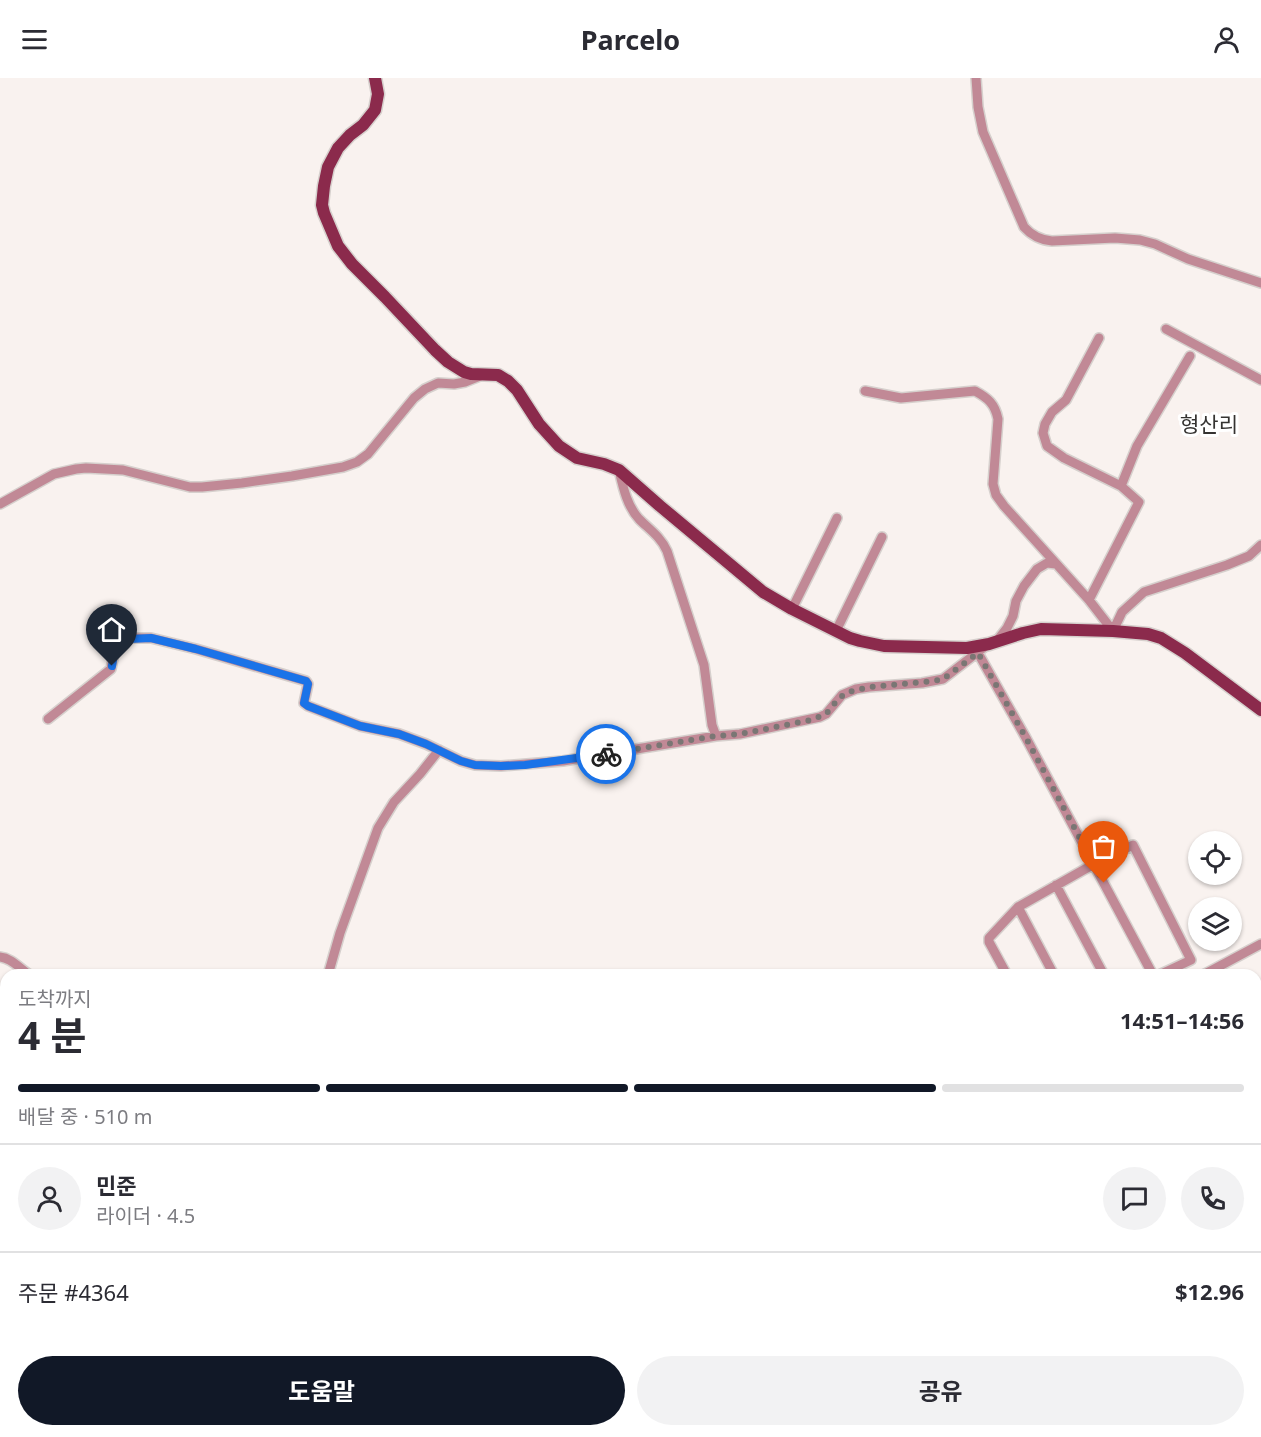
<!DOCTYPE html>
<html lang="ko">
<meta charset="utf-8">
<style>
:root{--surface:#fff;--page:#f2f2f3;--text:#2b2b33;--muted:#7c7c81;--line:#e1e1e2;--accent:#111827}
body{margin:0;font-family:"Noto Sans","Noto Sans KR",sans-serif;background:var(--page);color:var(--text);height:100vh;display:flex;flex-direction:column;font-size:22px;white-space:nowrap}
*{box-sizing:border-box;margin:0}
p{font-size:20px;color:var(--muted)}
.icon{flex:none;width:33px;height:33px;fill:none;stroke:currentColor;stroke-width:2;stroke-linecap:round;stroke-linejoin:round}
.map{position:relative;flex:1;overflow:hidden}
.side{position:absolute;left:0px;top:891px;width:1262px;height:468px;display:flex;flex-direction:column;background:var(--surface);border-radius:18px 18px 0 0;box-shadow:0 2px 4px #0004}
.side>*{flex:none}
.fabs{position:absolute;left:1188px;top:753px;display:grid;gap:12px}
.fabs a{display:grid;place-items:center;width:54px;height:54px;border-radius:50%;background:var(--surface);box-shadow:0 2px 4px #0004;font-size:30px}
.pin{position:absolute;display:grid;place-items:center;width:51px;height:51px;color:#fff;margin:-62px -26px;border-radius:50% 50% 50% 0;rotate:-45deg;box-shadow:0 0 6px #0007}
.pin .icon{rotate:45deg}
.courier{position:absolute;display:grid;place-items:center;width:60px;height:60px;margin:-30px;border:4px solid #1a73e8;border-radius:50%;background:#fff;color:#222;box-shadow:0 2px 8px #0007}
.headline em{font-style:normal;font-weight:700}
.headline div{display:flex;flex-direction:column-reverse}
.headline{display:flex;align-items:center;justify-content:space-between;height:102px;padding:0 18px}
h1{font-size:39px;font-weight:700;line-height:45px}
.bar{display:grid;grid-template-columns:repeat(4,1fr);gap:9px 6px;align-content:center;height:72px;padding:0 18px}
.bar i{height:8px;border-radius:4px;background:var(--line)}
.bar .active{background:var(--accent)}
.bar p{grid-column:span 4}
.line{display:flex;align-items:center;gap:15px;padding:0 18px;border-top:2px solid var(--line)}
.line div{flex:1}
.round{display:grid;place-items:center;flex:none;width:63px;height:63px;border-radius:32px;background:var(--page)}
.action{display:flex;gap:12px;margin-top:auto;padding:12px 18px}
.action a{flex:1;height:69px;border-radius:36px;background:var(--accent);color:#fff;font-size:24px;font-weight:700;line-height:69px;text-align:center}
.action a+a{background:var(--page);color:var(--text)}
header{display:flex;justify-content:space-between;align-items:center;height:78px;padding:0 18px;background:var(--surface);font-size:27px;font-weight:700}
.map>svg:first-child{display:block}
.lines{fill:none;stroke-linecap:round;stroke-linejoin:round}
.minor-casing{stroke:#d6d0cd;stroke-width:12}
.major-casing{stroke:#d6d0cd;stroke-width:15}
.minor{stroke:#c18996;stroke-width:9}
.major{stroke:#8b2a4c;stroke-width:12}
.done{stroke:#7a7674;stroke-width:6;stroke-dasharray:0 10.8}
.route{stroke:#1a73e8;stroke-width:8}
.labels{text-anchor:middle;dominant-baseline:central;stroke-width:6;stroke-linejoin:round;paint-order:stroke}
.quarter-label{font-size:21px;fill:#353331;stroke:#fff}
</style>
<header><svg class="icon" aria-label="menu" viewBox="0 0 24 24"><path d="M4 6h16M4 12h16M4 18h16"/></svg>Parcelo<svg class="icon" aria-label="person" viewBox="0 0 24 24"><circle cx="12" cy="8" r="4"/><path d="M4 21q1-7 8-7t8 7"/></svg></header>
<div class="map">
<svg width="1261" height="1359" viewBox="0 0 1261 1359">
<rect width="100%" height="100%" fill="#f9f2ef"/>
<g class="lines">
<defs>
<path id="minor" d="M976 0 978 29 983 54 1024 149C1032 158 1040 162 1052 163L1115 160 1140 162 1155 166 1188 181 1261 205
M1166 251 1261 302
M865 313 901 320 975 313C988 320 995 326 998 341L993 406 996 417 1004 428 1089 522 1113 553 1122 534 1144 514 1227 487 1249 478 1261 467
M619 392C623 409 627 428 639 441 649 451 661 459 667 473L704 587 712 647 716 658
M1121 408 1137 368 1190 278
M0 426 54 396 76 391 86 390 123 392 190 409H202L242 405 292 398 343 389 357 384 368 376 414 320 425 311 438 305 454 306 465 304 480 298
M1089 522 1139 424 1121 408 1064 380 1047 368 1043 355 1045 346 1052 334 1066 322 1099 260
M792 531 837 440
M836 553 882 459
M996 564 1007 550 1013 538 1016 523 1024 508 1037 491 1047 485 1056 486
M978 575 1026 660 1153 897
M48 641 111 591 115 570 118 565 129 560H151L196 571 306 603 308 606 304 625 308 628 360 648 399 656 426 666 461 683 475 687 501 688 563 683 716 658 740 656 820 639 826 636 842 617 856 611 869 609 922 605 943 601 987 567
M1056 807 1104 897
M1018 829 1054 897
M0 879C12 880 20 891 30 897
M328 897 340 855 378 750 394 724 420 696 439 672
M1007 897 989 864V860L1018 829 1094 786 1133 767 1191 882 1159 897
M1203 897 1261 866
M362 1353 369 1359
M953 1353 958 1359
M1181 1353 1185 1359
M307 1359 318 1353
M419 1359 426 1356
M892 1359 900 1353"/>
<path id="major" d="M375 0 378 16 375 32 363 47 350 57 338 70 328 89 324 108 322 127 324 135 338 168 352 186 385 219 435 272 448 284 464 294 471 296 498 297 508 303 517 312 539 346 559 368 577 380 604 386 619 392 660 428 763 514 792 531 850 560 860 563 884 568 967 570 989 566 1023 555 1041 551 1113 553 1148 556 1161 560 1185 575 1261 632"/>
</defs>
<!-- minor casing -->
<use href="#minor" class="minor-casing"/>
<!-- major casing -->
<use href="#major" class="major-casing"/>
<!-- minor -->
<use href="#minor" class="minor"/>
<!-- major -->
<use href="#major" class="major"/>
</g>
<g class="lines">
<!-- done -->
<path class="done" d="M606 676 716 658 740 656 811 642 826 636 839 620 848 614 869 609 934 603 943 601 978 575 1026 660 1104 805"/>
<!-- route -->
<path class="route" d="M112 588 115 570 118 565 129 561 151 560 196 571 306 603 308 606 304 625 308 628 360 648 399 656 426 666 461 683 475 687 501 688 525 687 606 676"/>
</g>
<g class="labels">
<!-- quarter labels -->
<g class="quarter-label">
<text x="1209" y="346">형산리</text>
</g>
</g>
</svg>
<div class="fabs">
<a><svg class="icon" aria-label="locate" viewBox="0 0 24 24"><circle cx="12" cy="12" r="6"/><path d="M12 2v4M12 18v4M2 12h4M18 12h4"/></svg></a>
<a><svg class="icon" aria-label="layers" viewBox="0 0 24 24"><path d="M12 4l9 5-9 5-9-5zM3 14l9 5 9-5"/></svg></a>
</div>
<div class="pin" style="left:1104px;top:805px;background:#ea580c"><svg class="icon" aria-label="bag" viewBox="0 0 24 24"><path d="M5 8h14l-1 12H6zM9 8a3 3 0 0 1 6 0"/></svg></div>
<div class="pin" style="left:112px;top:588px;background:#1f2937"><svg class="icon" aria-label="home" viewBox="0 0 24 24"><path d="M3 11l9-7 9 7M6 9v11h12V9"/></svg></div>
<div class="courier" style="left:606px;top:676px"><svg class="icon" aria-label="bike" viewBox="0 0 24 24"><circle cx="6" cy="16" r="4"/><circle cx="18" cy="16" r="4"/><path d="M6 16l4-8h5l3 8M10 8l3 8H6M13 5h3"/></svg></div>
<section class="side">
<div class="headline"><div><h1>4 분</h1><p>도착까지</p></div><em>14:51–14:56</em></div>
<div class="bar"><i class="active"></i><i class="active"></i><i class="active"></i><i></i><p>배달 중 · 510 m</p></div>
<div class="line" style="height:108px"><a class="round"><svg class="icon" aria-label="person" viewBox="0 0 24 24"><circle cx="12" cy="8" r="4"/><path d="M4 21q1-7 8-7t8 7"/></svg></a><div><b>민준</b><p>라이더 · 4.5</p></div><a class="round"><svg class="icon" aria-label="chat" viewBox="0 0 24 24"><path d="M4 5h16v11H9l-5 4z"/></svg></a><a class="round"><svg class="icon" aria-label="phone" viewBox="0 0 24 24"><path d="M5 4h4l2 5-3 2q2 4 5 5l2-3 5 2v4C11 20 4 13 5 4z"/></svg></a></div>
<div class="line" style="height:78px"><div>주문 #4364</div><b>$12.96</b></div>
<div class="action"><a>도움말</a><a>공유</a></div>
</section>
</div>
